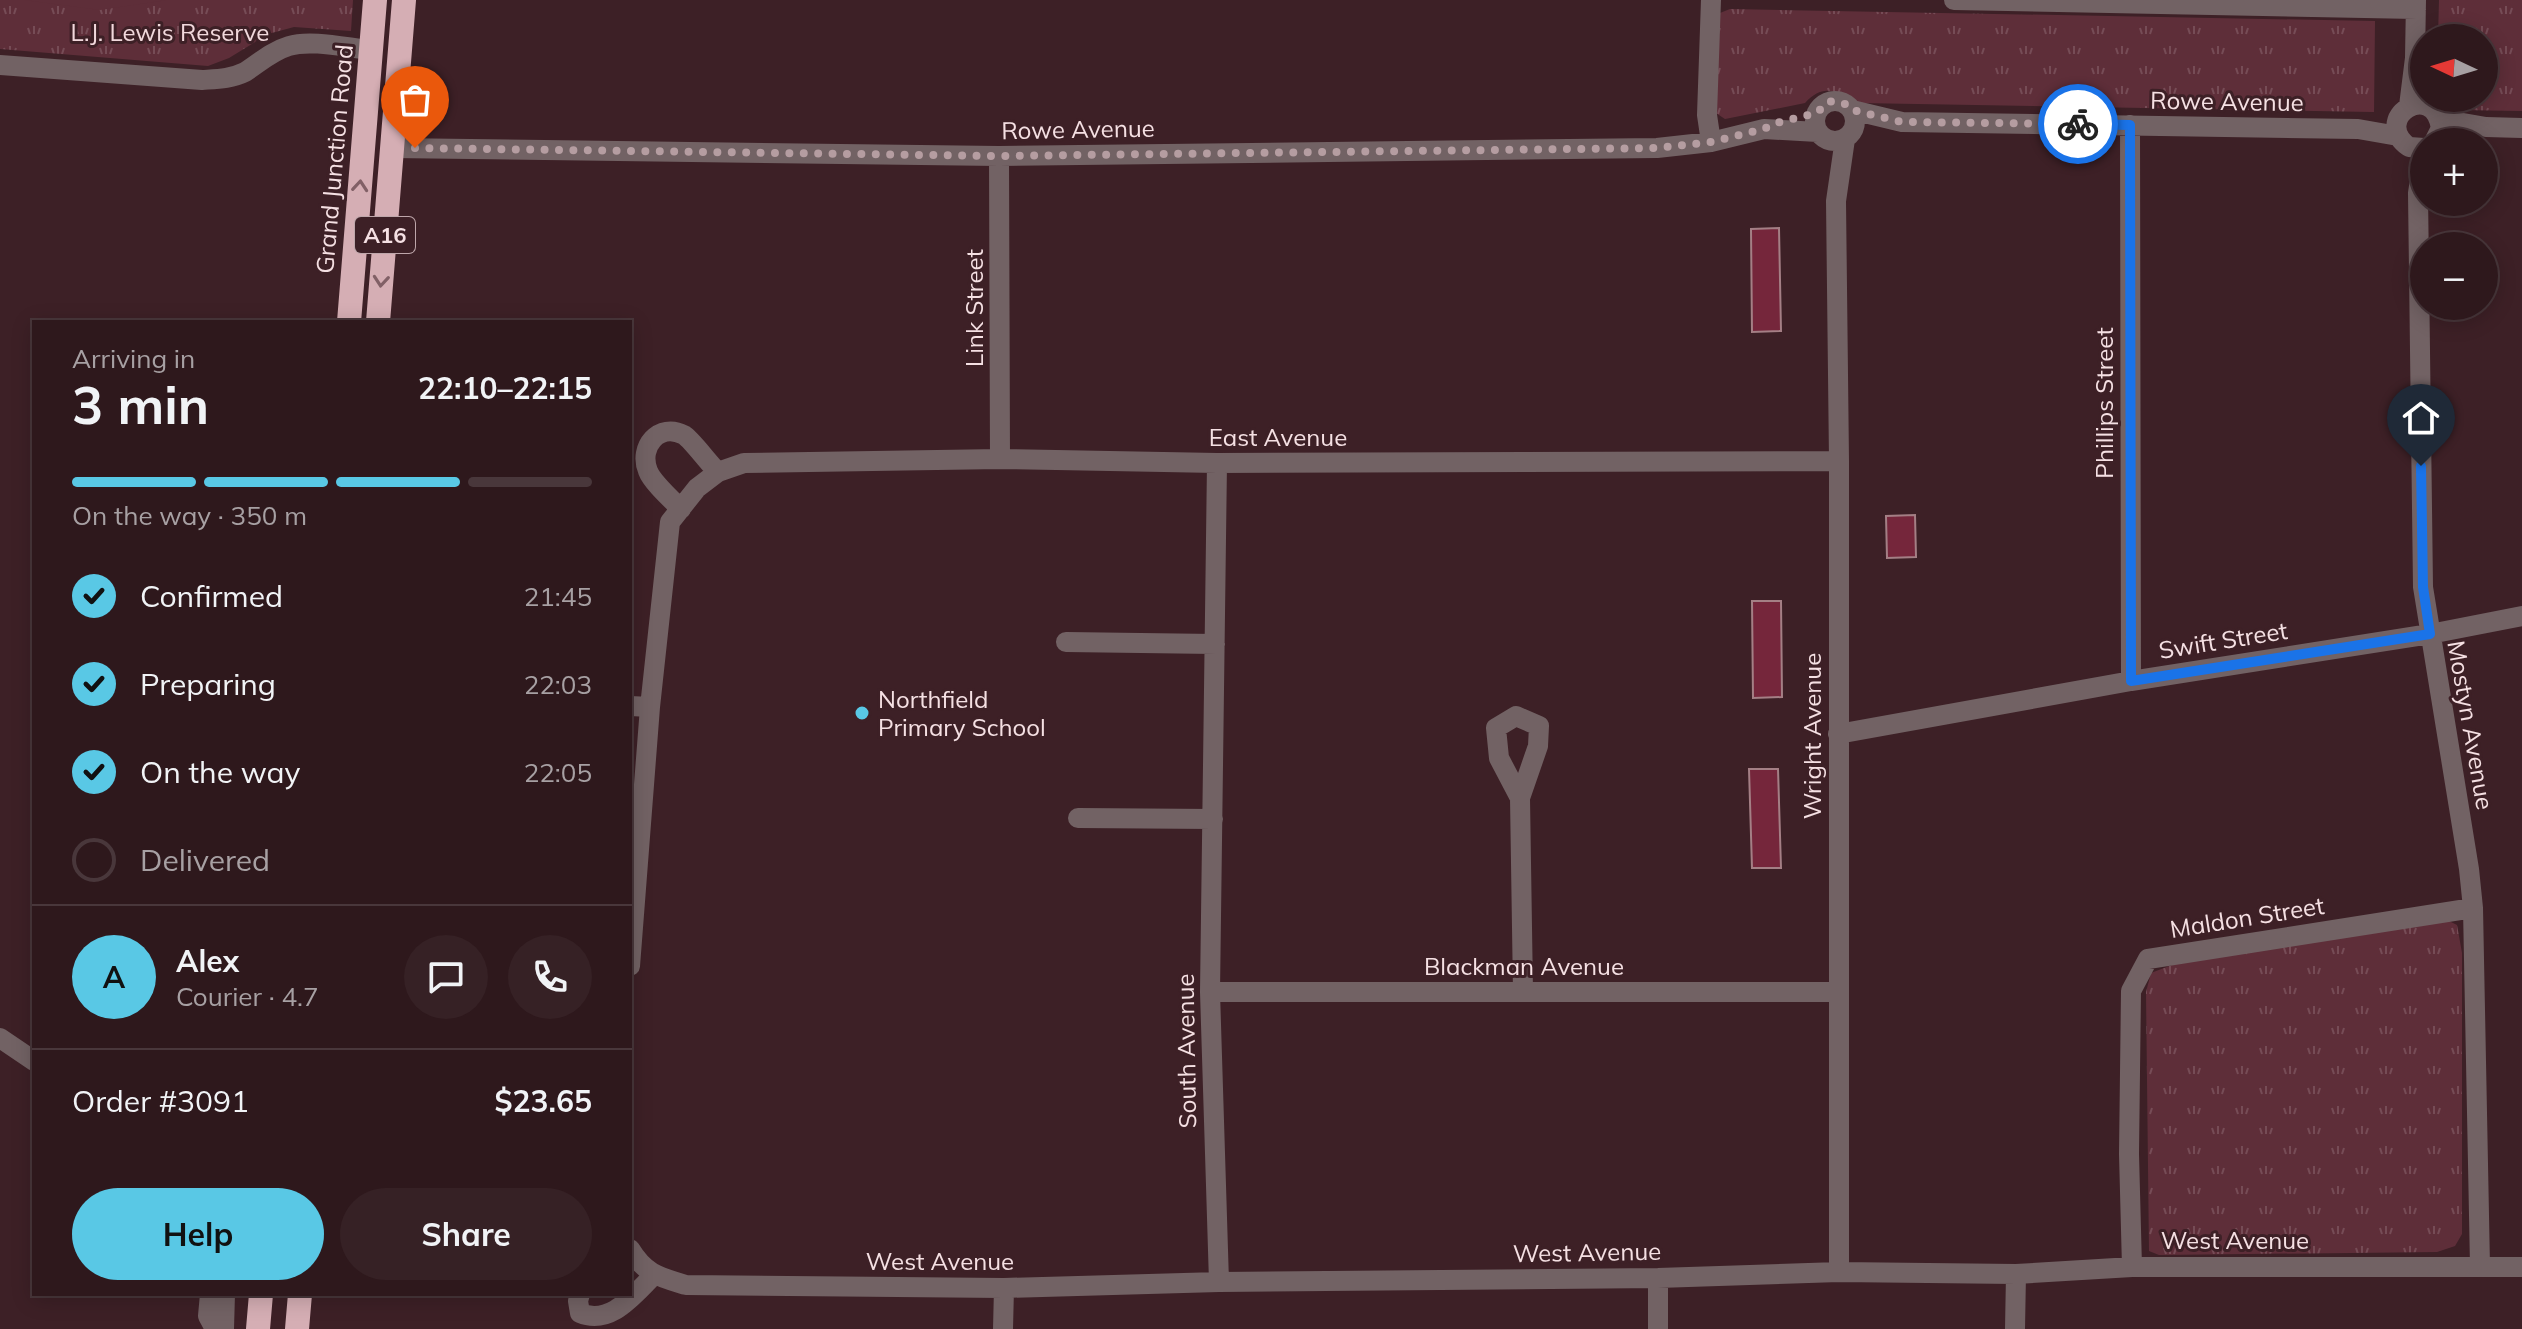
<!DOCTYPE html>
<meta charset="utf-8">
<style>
:root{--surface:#2e181c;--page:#362125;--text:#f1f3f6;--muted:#a7a0a3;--line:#49373b;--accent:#59c8e5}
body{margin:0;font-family:Mulish,sans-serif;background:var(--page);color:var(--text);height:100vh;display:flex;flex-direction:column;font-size:30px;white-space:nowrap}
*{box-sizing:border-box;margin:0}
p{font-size:26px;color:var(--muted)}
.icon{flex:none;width:44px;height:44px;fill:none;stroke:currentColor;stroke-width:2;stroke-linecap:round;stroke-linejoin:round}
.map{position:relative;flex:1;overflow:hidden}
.details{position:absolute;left:32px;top:320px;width:600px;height:976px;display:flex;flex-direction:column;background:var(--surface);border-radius:0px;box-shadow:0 4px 20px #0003,0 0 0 2px var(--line)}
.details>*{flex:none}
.needle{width:52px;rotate:274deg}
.tools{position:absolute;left:2410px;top:24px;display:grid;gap:16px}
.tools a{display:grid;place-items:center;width:88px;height:88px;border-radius:50%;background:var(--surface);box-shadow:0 4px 20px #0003,0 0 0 2px var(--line);font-size:40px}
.pin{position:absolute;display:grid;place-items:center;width:68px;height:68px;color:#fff;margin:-82px -34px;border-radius:50% 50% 50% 0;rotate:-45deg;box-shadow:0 0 8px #0007}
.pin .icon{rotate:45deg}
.courier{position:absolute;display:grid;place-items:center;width:80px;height:80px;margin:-40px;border:6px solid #1a73e8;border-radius:50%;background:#fff;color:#222;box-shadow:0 2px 10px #0007}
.head em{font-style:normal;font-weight:700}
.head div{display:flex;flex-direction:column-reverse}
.head{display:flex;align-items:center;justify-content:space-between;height:136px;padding:0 40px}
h1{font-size:52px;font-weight:700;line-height:60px}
.bar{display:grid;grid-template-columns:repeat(4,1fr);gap:12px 8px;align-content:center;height:96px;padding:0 40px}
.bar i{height:10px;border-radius:6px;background:var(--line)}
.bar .on{background:var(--accent)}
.bar p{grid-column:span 4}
.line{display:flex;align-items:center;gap:20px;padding:0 40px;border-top:2px solid var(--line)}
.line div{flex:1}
.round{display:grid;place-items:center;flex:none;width:84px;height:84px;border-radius:42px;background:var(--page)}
ol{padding:0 40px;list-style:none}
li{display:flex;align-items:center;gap:24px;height:88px}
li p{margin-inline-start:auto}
li .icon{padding:8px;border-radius:50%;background:var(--accent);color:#111;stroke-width:4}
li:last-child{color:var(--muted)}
li i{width:44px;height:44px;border:4px solid var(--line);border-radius:50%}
.action{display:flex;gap:16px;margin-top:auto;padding:16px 40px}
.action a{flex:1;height:92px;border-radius:48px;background:var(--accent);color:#111;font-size:32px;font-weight:700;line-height:92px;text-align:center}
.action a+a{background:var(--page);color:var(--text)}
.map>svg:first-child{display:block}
.grass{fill:url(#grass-tufts)}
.pitch{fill:#5e2e39}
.building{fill:#75263b;stroke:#a47f85;stroke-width:2}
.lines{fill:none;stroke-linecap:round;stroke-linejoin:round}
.minor{stroke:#726264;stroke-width:20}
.highway{stroke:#d5aeb4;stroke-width:24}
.oneway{stroke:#816066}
.done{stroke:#b59da1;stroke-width:8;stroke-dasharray:0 14.4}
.route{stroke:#1a73e8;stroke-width:10}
.poi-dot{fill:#59c8e5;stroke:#3d2026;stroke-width:3}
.labels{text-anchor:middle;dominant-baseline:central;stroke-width:6;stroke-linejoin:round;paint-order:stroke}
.shield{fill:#3d2026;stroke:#bea6aa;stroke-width:2}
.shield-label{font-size:22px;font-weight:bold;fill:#f5e0e3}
.park-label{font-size:24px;fill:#f1d8dc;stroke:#3d2026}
.street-label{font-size:24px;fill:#f5e0e3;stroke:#3d2026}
.poi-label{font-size:24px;fill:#f5e0e3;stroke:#3d2026;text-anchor:start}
</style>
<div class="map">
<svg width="2522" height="1329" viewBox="0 0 2522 1329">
<defs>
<pattern id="grass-tufts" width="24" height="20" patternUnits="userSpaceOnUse" patternTransform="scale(2)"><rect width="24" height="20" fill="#5e2e39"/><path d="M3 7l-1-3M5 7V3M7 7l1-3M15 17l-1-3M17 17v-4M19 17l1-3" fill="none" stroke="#764c56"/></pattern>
</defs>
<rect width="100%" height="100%" fill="#3d2026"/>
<!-- grass -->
<path class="grass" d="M0 0H353L351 31 294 27 268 34 229 58 208 66 0 49Z
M2439 0H2522V111L2459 110 2449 98H2484V38H2438Z
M1730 9 2375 21 2374 112 1860 103C1838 95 1826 80 1805 103L1725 119 1716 113 1720 13Z
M2445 919 2457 925 2462 953V1234L2455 1246 2437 1252 2159 1255 2149 1251 2146 992 2151 973 2190 958Z"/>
<!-- pitch -->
<path class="pitch" d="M24 0H167L100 10Z"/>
<!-- building -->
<path class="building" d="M1779 228 1781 331 1752 332 1751 229Z
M1915 515 1916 557 1887 558 1886 516Z
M1752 601H1781L1782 697 1753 698Z
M1749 769H1778L1781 868H1752Z"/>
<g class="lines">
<!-- minor -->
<path class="minor" d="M1954 0 2416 9
M0 65 202 80C216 79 231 79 245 72 259 63 272 51 289 46 311 39 348 48 371 50
M1815 121a20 20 0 1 1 40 0a20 20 0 1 1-40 0Z
M2409 106 2415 58 2416 0
M1852 110 1902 122 2358 129 2398 136
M2440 119 2486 127 2522 128
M2130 125 2131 681
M1711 142 1707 115 1711 0
M392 148 999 156 1657 148 1711 142 1764 129 1818 132
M2424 148 2409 147C2370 119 2433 78 2441 128L2434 142
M2424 153 2418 193 2423 587 2469 869 2473 908 2480 1266
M999 156 1000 459
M1217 463 1210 992 1219 1282
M681 509C672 500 652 482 648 471 638 447 659 422 684 435 692 440 710 465 718 472
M1066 642 1215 644
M630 706 650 707
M1838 734 2131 681 2430 634 2522 616
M1520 798 1499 758 1496 728 1516 716 1539 726 1538 746 1520 798 1523 992
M1078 818 1213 819
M630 966 650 707 670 522 697 488 718 472 744 463 1000 459 1217 463 1839 461
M1210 992H1838
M0 1038 34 1061
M630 1249C645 1274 659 1277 686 1285L1004 1288 1219 1282 1658 1278 1839 1272 2016 1274 2132 1267H2522
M2132 1267 2129 1154 2131 991 2148 959 2473 908
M1839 1272V461L1836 201 1845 139
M1658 1278V1329
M210 1294 208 1316 215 1329
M580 1294 578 1301 580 1313C611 1326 634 1294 654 1275
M224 1329 225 1294
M1003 1329 1004 1288
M2015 1329 2016 1274"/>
<!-- highway -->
<path class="highway" d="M349 322 375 0
M378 322 404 0
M258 1329 261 1294
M297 1329 300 1294"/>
</g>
<!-- one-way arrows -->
<defs><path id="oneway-chevron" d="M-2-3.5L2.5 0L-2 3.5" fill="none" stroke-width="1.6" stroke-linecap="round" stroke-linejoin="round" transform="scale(2)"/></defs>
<g class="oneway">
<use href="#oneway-chevron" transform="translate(360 186) rotate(-85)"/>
<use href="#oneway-chevron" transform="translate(381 281) rotate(95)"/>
</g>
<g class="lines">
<!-- done -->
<path class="done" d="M415 148 999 156 1657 148 1711 142 1764 129 1772 124 1817 113 1827 102 1834 101 1848 105 1852 110 1902 122 2078 124"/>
<!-- route -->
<path class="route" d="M2078 124 2130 125 2131 681 2430 634 2423 587 2421 466"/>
</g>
<!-- markers -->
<circle class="poi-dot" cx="862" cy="713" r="8"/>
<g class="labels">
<!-- shield labels -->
<rect class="shield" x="355" y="217" width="60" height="36" rx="6"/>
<g class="shield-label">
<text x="385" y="235">A16</text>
</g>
<!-- park labels -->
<g class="park-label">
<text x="170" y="32">L.J. Lewis Reserve</text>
</g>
<!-- street labels -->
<g class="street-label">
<text transform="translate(2227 101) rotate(1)">Rowe Avenue</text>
<text transform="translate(1078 129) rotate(-1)">Rowe Avenue</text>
<text transform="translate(334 159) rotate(-85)">Grand Junction Road</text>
<text transform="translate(974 308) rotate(-90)">Link Street</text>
<text transform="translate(2104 403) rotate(-90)">Phillips Street</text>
<text x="1278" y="437">East Avenue</text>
<text transform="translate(2223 640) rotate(-9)">Swift Street</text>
<text transform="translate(2471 725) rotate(80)">Mostyn Avenue</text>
<text transform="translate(1812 736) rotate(-90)">Wright Avenue</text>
<text transform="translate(2247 917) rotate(-9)">Maldon Street</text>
<text x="1524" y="966">Blackman Avenue</text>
<text transform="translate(1186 1051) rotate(-91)">South Avenue</text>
<text x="2235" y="1240">West Avenue</text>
<text transform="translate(1587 1252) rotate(-1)">West Avenue</text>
<text x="940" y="1261">West Avenue</text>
</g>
<!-- poi labels -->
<g class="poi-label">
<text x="878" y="699">Northfield<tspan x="878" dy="28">Primary School</tspan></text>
</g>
</g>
</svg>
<div class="tools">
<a><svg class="needle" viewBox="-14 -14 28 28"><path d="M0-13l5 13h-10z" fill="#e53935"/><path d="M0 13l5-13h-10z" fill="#a7a0a3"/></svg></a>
<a>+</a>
<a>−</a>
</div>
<div class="pin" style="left:415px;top:148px;background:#ea580c"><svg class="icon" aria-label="bag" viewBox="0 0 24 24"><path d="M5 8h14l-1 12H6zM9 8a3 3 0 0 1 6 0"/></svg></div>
<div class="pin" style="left:2421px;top:466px;background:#1f2937"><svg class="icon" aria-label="home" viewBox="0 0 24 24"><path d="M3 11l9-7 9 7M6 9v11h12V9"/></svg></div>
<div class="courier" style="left:2078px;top:124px"><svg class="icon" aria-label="bike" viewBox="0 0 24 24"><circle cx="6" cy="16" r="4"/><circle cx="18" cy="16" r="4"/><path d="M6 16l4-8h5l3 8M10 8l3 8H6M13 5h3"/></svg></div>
<section class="details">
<div class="head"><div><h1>3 min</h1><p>Arriving in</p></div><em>22:10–22:15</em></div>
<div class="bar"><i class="on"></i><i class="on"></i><i class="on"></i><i></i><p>On the way · 350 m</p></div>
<ol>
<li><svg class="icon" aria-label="check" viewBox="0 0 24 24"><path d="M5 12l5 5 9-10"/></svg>Confirmed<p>21:45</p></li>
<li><svg class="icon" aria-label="check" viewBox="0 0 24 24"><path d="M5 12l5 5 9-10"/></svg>Preparing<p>22:03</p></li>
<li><svg class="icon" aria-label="check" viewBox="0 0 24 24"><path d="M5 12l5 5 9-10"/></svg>On the way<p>22:05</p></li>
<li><i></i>Delivered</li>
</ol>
<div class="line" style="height:144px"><b class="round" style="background:var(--accent);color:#111">A</b><div><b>Alex</b><p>Courier · 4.7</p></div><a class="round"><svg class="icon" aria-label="chat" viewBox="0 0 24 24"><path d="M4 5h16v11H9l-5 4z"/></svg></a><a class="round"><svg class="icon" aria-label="phone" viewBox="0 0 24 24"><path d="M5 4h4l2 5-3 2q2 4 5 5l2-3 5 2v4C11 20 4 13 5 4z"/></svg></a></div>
<div class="line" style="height:104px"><div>Order #3091</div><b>$23.65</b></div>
<div class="action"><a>Help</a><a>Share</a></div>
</section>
</div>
